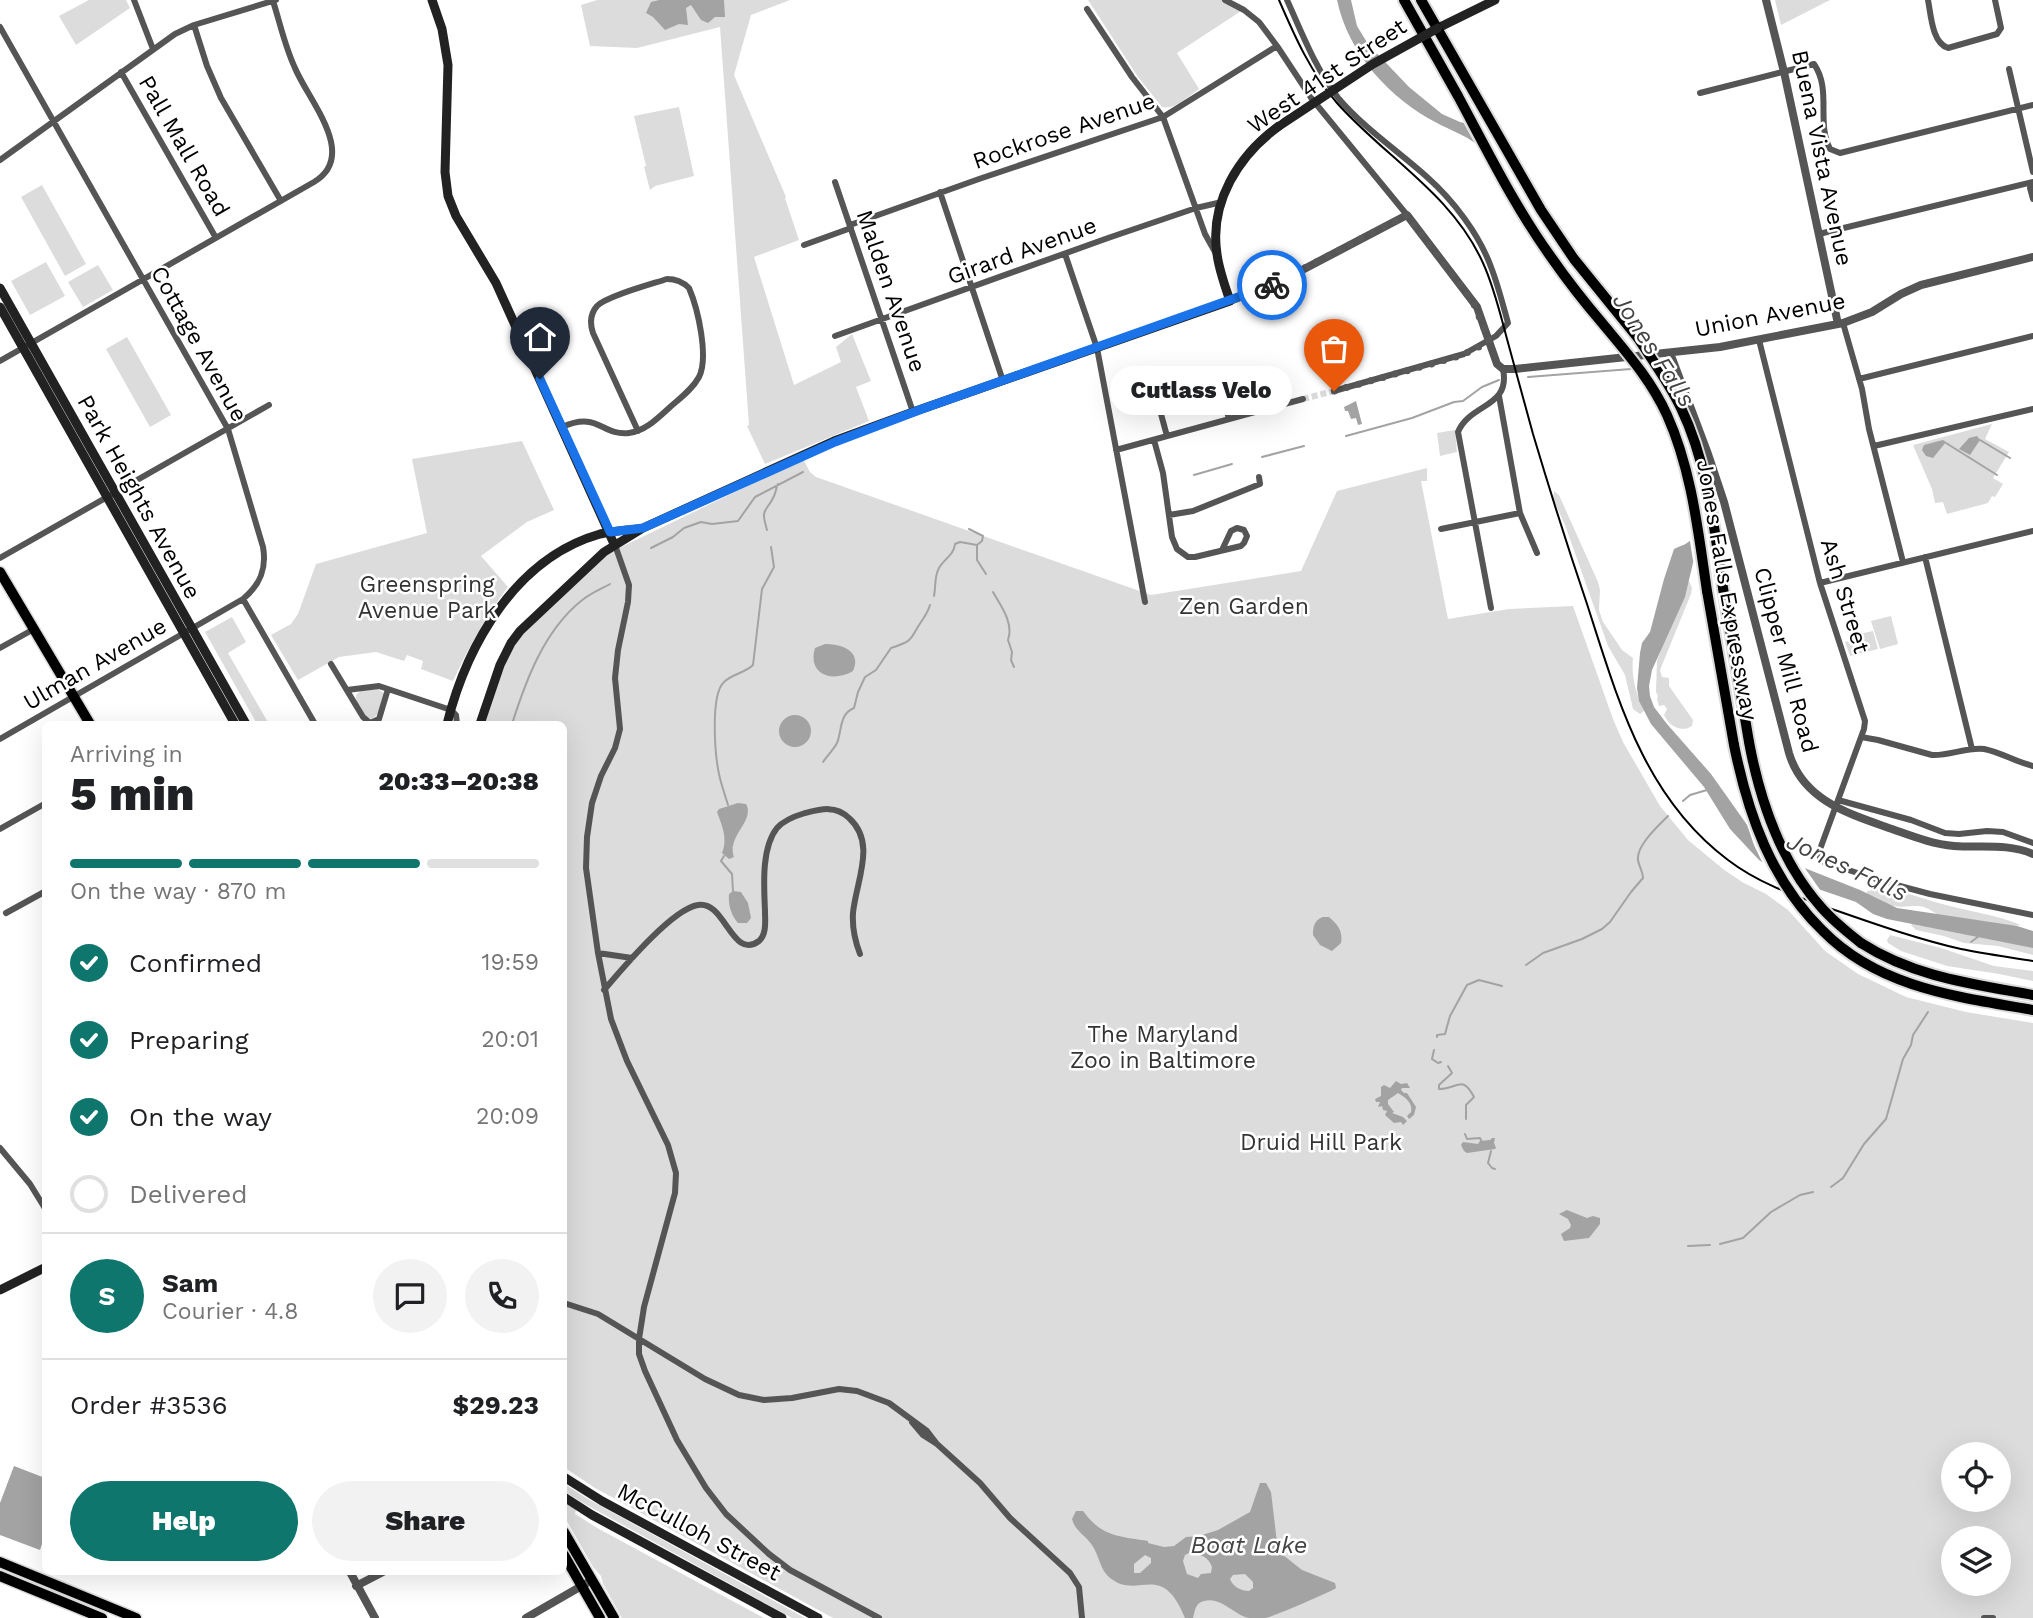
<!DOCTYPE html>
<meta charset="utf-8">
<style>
:root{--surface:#fff;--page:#f2f2f2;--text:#202124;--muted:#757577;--line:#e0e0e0;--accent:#0f766e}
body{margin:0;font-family:"Work Sans",sans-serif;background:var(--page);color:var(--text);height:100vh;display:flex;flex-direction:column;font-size:26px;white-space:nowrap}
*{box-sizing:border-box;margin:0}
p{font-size:23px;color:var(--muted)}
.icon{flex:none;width:38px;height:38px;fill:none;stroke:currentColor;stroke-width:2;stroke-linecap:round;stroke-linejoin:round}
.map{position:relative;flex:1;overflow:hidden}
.panel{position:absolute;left:42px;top:721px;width:525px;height:854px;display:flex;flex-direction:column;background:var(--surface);border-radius:10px;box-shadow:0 7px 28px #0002}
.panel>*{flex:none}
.fabs{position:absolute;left:1941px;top:1442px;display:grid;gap:14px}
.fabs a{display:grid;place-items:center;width:70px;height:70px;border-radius:50%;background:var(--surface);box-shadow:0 7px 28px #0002;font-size:35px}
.pin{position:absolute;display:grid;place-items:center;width:60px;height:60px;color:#fff;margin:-72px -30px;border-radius:50% 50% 50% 0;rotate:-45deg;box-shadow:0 0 7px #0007}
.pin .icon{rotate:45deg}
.courier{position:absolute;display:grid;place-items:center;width:70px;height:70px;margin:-35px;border:5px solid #1a73e8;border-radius:50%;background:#fff;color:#222;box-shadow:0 2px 9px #0007}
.bubble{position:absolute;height:49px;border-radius:24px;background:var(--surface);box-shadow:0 7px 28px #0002;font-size:23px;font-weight:800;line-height:49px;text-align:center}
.summary em{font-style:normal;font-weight:800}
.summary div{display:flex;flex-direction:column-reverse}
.summary{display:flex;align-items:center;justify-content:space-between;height:119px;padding:0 28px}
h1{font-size:46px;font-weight:800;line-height:52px}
.bar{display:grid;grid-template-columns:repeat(4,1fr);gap:10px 7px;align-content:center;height:84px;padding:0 28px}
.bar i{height:9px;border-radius:5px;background:var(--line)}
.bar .on{background:var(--accent)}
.bar p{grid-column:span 4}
.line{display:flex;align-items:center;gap:18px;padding:0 28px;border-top:2px solid var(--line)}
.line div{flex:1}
.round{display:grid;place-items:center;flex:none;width:74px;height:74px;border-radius:37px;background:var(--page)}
ol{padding:0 28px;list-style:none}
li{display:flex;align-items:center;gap:21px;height:77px}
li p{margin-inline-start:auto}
li .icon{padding:7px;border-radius:50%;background:var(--accent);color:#fff;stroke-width:4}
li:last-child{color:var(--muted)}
li i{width:38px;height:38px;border:4px solid var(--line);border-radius:50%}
.primary-button{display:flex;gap:14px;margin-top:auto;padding:14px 28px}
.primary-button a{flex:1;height:80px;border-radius:42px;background:var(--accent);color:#fff;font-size:28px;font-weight:800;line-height:80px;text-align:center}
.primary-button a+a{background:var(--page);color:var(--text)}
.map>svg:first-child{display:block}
.green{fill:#dcdcdc;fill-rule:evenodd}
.water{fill:#a3a3a3;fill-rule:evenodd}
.pier{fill:#fff}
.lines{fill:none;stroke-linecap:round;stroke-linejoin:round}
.stream{stroke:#a3a3a3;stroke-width:2}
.minor-tunnel{stroke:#d9d9d9;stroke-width:6;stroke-dasharray:6 3;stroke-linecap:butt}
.primary-casing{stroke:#dbdbdb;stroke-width:13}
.motorway-casing{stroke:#dbdbdb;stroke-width:14}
.minor{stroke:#555;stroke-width:6}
.tertiary{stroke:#555;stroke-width:8}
.secondary{stroke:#222;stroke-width:9}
.primary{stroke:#000;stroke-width:10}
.motorway{stroke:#000;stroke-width:10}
.tram{stroke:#000;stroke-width:2}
.motorway-bridge-casing{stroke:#dbdbdb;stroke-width:14;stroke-linecap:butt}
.secondary-bridge{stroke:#222;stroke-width:9}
.motorway-bridge{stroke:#000;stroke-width:10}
.done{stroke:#595959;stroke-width:7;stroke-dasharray:0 12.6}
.route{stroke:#1a73e8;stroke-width:9}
.labels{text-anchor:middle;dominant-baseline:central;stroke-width:5;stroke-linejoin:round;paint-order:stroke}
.street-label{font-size:23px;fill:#000;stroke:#fff}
.park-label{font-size:23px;fill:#333;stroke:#fff}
.water-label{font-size:24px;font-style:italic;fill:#444;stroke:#fff}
</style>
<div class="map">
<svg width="2033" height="1618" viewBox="0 0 2033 1618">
<rect width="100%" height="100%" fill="#fff"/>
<!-- green -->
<path class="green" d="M89 0H126L130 8 76 45 59 16Z
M597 0H790L751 15 734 75 786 197 785 198 799 240 754 257 794 385 841 362 836 347 852 334 871 381 856 387 869 421 765 464 747 426 749 425 720 27 637 48 590 46 581 5Z
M1088 0H1226L1241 11 1177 53 1199 89C1189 96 1175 110 1162 107L1138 77Z
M1775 0H1830L1781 25Z
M679 107 694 176 655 186 650 190 644 167 646 166 634 116Z
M42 185 86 264 65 276 21 197Z
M46 262 65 296 30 315 11 281Z
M98 265 113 290 83 307 68 282Z
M127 337 171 415 150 427 106 349Z
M1992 424 1985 439 2009 452 1993 478 2003 484 1995 497 1992 496 1988 503 1947 514 1943 502 1935 503 1932 489 1913 445Z
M1455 430 1457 452 1440 456 1437 433Z
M522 441 554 510 527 522 481 556 508 587C485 617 469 647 453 681L421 669 423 661 407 655 404 661 376 652 339 657 298 680 271 635 291 624 298 614 316 564 427 533 412 459Z
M803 459 810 472 816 477 1151 595 1301 571 1337 491 1427 468V481H1421L1448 619 1509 609 1573 606 1613 719 1623 742 1660 806 1688 840 1723 869 1742 882 1766 894 1788 910 1825 951 1858 974 1906 997 1966 1012 2033 1023V1618H833L595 1488 564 1467V724H483C494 692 502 660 523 632L607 554ZM1953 1454H1998V1500H1953ZM1953 1538H1998V1584H1953Z
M1554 491 1559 495 1598 582 1600 590 1599 610 1603 622 1622 650 1633 658C1631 677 1636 693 1644 711L1640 714 1633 709 1625 675 1608 646 1565 525 1553 499Z
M1689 581 1692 588 1691 594 1660 670 1662 677 1669 678V686L1693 720 1692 726C1681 733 1669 726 1664 715L1667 709 1664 705 1659 706 1657 699 1658 696 1656 692 1657 661 1664 641Z
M1891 616 1898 644 1880 649 1871 621Z
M232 617 246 642 228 653 269 724H257L205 632Z
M1873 631 1878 649 1850 656 1845 642 1860 638 1859 634Z
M376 688 384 693C382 703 381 716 370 719 363 716 355 702 356 695L361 690Z
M1881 889C1900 890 1918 897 1935 902 1964 911 1995 914 2021 925L2014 926 1938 915C1918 900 1914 909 1893 906 1884 905 1874 898 1866 894L1867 891Z
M1915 922 2033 937V955L1998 946 1964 943 1944 936 1916 930 1911 925Z
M1890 935 1941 948 1994 966 2033 971V981L1999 974 1947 966 1901 951 1888 943 1887 940Z
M564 1484 588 1499 805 1618H792L583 1503 564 1491Z
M564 1503 576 1509 575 1514 599 1529 764 1618H622L603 1584 601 1576 593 1567 564 1516Z"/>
<!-- water -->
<path class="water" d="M659 0H724L725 17H715L708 23 701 20 691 5 686 8 688 25 679 24 665 30 653 17 646 13 651 2Z
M1337 0H1351L1357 26 1368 44 1409 87 1442 114 1460 122 1479 126 1504 144 1520 166 1541 208 1583 278 1650 361 1681 414 1700 469 1707 500 1712 534 1710 542 1693 563 1685 597 1652 670 1649 686 1650 696 1654 707 1667 724 1711 774 1750 829 1772 851 1792 863 1860 890 1897 908 2017 926 2033 931V948L1887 919 1873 914 1856 902 1786 878 1759 860 1730 829 1704 787 1651 724 1639 701 1637 688 1640 653 1642 643 1650 632 1664 579 1674 549C1680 546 1689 544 1692 538 1705 511 1660 398 1643 373 1634 359 1623 349 1612 337 1594 318 1576 297 1562 275 1534 235 1515 188 1483 150 1471 137 1452 131 1437 123 1390 99 1348 53 1337 0Z
M1356 401 1362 424 1358 425 1356 418 1351 419 1348 411H1345L1344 407Z
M1977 436 1980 440 1970 455 1959 449 1969 438Z
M1943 440 1946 442 1933 458 1926 456 1922 450 1924 445Z
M825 644C842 644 862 651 853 671 833 683 807 675 815 648Z
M779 731a16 16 0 1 1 32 0a16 16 0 1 1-32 0Z
M738 803 746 804C754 818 735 831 733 846 732 846 733 856 734 857L729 859 722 853C728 838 722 826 717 812L719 809Z
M733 891 741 892 748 903 751 918 747 923H738C731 915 728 905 729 894Z
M1323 917H1329C1338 925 1343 931 1341 943L1332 951 1320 945 1313 935C1313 927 1314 920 1323 917Z
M1396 1081 1401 1084 1407 1083 1410 1088H1402L1401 1090 1404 1093H1407L1416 1107 1414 1115 1409 1119 1407 1116 1411 1112C1413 1103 1406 1098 1398 1093L1388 1100V1104L1394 1112 1392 1113 1403 1117 1407 1121 1403 1125 1401 1122 1394 1123 1385 1115 1387 1111 1383 1110 1382 1106 1378 1107 1380 1102H1376L1375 1099 1381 1096V1087L1384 1085 1390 1088Z
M1492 1138H1495L1494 1143 1496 1148 1495 1149 1467 1153 1464 1151 1461 1145 1463 1142 1478 1144 1480 1141 1490 1140Z
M1567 1210 1587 1218 1593 1216 1600 1218V1224L1589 1238 1564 1241 1561 1234 1570 1228 1571 1225 1568 1219 1559 1214Z
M14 1466 45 1478V1535L40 1550 0 1535V1503Z
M1260 1483H1266L1271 1492 1278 1551 1302 1570 1335 1583 1336 1588C1333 1591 1272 1617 1266 1618 1261 1618 1254 1618 1249 1618 1234 1615 1221 1596 1204 1601 1195 1603 1195 1611 1193 1618H1185C1161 1559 1139 1601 1110 1578 1100 1570 1099 1555 1092 1545 1085 1535 1075 1531 1072 1519L1076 1511H1083C1102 1537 1118 1536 1148 1541V1543L1164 1547 1174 1546 1186 1537 1199 1536 1218 1530 1250 1512ZM1189 1553C1200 1554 1208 1556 1212 1567L1211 1573 1201 1574 1198 1578 1187 1574 1183 1561 1185 1555ZM1145 1555 1151 1558V1563L1140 1573H1134V1564ZM1245 1574 1253 1582V1588L1249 1591C1241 1591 1233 1587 1230 1579L1233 1575Z"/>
<!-- pier -->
<path class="pier" d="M1461 118 1481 122 1496 132 1507 142 1517 155 1556 227 1635 336 1695 440 1714 544 1698 560 1695 573 1689 535 1690 524 1686 494 1675 455 1656 403 1641 376 1559 278 1479 151Z
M1743 813 1752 827 1775 848 1802 864 1823 894 1785 881 1765 868 1754 845Z"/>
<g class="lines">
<!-- stream -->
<path class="stream" d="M1528 377 1631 369
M1346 436 1412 418 1454 402 1463 401 1482 387 1499 380
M1980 440 2010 458
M1946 443 1997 475
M1262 457 1304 446
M1194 475 1232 464
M767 530C760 506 766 514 774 496 776 492 776 488 778 484
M977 545V560L986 574
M651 548 673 537 684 528 701 522 712 524 738 521 755 497 803 472
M993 592C1001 606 1014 623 1008 640L1012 652 1011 660 1014 667
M934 596C936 586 934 577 939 568 944 559 954 555 955 544L960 542 977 545 982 541 983 536 969 529
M512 724C526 680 544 631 581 601 589 594 601 589 610 584
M823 762C827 756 834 749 837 743 842 731 839 714 854 708L858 692 865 677 876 670 891 648C915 640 909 640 921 622 925 616 928 612 930 605
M1683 801 1690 795 1707 790
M728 805C725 795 721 784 719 774 715 755 710 695 724 682 732 674 745 673 753 665L762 589 774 567 771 547
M724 856 721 861 732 874 733 891
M1971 942 1979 936
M1526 965 1543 953 1582 939 1602 929 1610 922 1631 892 1643 878C1643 871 1639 867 1638 860 1636 846 1658 826 1668 816
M1437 1037V1035L1445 1034 1450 1016 1467 985 1479 980 1502 986
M1434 1050 1432 1059 1438 1063 1441 1062
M1448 1066 1452 1073 1439 1085V1089C1458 1089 1462 1074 1474 1097L1466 1105V1119
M1465 1134 1467 1139 1480 1138 1482 1142
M1491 1151 1488 1163 1492 1168 1495 1169
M1831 1187 1843 1178 1864 1144 1886 1119 1903 1059 1911 1045 1913 1035 1928 1012
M1720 1244 1743 1238 1771 1212 1800 1195 1813 1192
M1688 1246 1710 1245"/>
<!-- minor-tunnel -->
<path class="minor-tunnel" d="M1303 399 1334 391"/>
<defs>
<path id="primary" d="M0 572 90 724
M564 1532 614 1618
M564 1555 600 1618
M0 1562 136 1618
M0 1576 102 1618"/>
<path id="motorway" d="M1404 0 1458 96
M1421 0 1541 210 1574 259 1638 338
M1723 588 1749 742
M1707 591 1734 745
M1823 931C1879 988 1959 997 2033 1010
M1861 943C1914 977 1973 984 2033 995"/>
</defs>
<!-- primary casing -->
<use href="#primary" class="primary-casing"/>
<!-- motorway casing -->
<use href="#motorway" class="motorway-casing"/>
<!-- minor -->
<path class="minor" d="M134 0 153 49
M1225 0 1244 10 1259 22 1277 46 1312 99 1407 215
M1287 0C1302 33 1316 70 1339 99 1364 128 1398 151 1427 177 1453 200 1479 234 1491 267 1498 285 1503 305 1508 323L1496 336 1464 354 1334 391
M1928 0C1931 15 1932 43 1948 48L1997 34 2001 28 1995 0
M1087 9 1132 77 1163 117 1205 234 1215 252
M194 25 207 66 221 98 281 201
M0 27 228 429 263 547C267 569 260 585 243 599L0 739
M2009 69 2033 172
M121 72 216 238
M1700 93 1814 64C1832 90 1816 122 1830 149L1840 153 2033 105
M0 160 175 34 194 25 276 0
M835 182 913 412
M2033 184 2030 188 2033 199
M940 192 1003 381
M850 225 979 179 1163 117 1277 46
M1819 234 2033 182
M804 245 851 228
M1065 254 1097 348 1145 602
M1843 323 1862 389 1869 429 1903 562
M835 336 1108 238 1196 208 1222 202
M1759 340 1820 583 1865 721 1864 729 1819 852 1820 858 1824 862 1885 882 1930 894 2033 915
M0 361 314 182C359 155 308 100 295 68 285 47 280 23 273 1
M1859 379 2033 336
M1220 385 1229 419
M1499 396 1520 513 1537 553
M1158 403 1167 436
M562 427C599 411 601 436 629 433 645 431 657 419 669 408 679 399 692 390 699 377 709 357 698 309 689 288 683 282 677 279 667 279 652 284 607 296 597 306 590 314 590 324 593 333L638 431
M1154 440 1163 473 1172 537 1177 549 1188 557H1195L1241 546 1244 543 1247 536 1244 530 1237 528 1231 531 1222 550
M1874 446 2033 409
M1116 450 1303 399
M1169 515 1193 511 1260 484 1259 477
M1441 529 1520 513
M615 545 629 585 628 602 618 650 615 678 620 729 615 748 601 776 592 803 587 837 586 868 598 953 611 1019 627 1061 668 1145 676 1173 675 1193 644 1307 639 1339V1354L645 1371 677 1440 706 1488 726 1514 769 1554 790 1570 879 1618
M1925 557 1972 749
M0 558 269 405
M1820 583 2033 531
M243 599 315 724
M1491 608 1458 432C1470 403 1511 408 1503 369
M0 648 34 629
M331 664 363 717 370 723 379 719 388 689
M347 690 379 686 451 710 456 715 457 724
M1861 737 1878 740 1932 755C1949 756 1967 747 1984 749 2000 752 2016 762 2033 766
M1838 800 1911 820 1945 833 1959 834 1987 831 2003 832 2033 843
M0 829 46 803
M6 913 46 891
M598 953 632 958
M604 990C622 969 672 909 698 905 725 900 732 961 759 941 767 934 765 920 765 911 764 887 761 848 777 828 784 820 795 816 805 813 821 809 836 805 849 818 877 843 856 881 853 913 852 928 855 941 860 954
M0 1148 30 1184 46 1210
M564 1303 598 1314 705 1379 739 1395 764 1400 792 1398 839 1389 857 1391 889 1403 927 1431 937 1444
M912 1422 923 1435 937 1444 980 1483 1010 1518 1070 1573 1079 1587 1082 1618
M1984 1618H1993"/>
<!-- tertiary -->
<path class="tertiary" d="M1766 0 1784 72 1838 324
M1230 301 1287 278 1407 215 1477 307 1497 364 1503 369H1515L1720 347 1843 323 1872 312 1901 294 1921 285 2033 257
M1670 353 1708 454 1724 502 1789 753C1803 801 1850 814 1892 829 1912 836 1932 844 1954 846 1982 848 2007 843 2033 854
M350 1572 375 1618
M356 1586 383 1572
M526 1618 592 1580"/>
<!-- secondary -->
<path class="secondary" d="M432 0 442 29 448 65 445 172 448 196 456 216 496 283 614 544
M1438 28 1495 0
M0 288 246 724
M0 307 235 724
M447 724C467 644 516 558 600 534 613 531 626 530 638 529
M480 724 500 665 511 643 520 631 604 552 643 528 834 441 913 412 1230 301C1225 286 1219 270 1217 254 1209 202 1239 155 1279 126
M0 1290 46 1267
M564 1477 602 1501 818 1618
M564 1497 592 1515 782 1618"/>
<!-- primary -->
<use href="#primary" class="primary"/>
<!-- motorway -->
<use href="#motorway" class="motorway"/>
<!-- tram -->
<path class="tram" d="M1279 0C1295 37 1311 73 1337 103 1386 158 1452 194 1483 263 1494 287 1500 313 1507 339 1516 371 1524 402 1533 434 1550 491 1568 548 1587 604 1618 700 1644 797 1728 860 1758 883 1793 895 1829 908 1872 923 1917 939 1961 949 1985 954 2009 957 2033 961"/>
<defs>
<path id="motorway-bridge" d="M1458 96C1487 150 1515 207 1551 257 1567 280 1585 303 1603 324 1627 353 1651 380 1667 415 1692 471 1698 531 1707 591
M1638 338C1653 361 1669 383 1681 408 1708 464 1714 527 1723 588
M1749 742C1760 801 1780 861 1821 907 1833 921 1847 932 1861 943
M1734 745C1748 814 1771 881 1823 931"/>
</defs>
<!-- motorway-bridge casing -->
<use href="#motorway-bridge" class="motorway-bridge-casing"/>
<!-- secondary-bridge -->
<path class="secondary-bridge" d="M1279 126 1373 64 1438 28"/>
<!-- motorway-bridge -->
<use href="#motorway-bridge" class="motorway-bridge"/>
</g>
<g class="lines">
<!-- done -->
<path class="done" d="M1272 285 1407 215 1473 302 1489 340 1474 350 1453 358 1334 391"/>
<!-- route -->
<path class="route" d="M540 379 610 532 643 528 835 442 922 409 1272 285"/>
</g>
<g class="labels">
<!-- street labels -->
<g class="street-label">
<text transform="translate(1327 76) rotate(-34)">West 41st Street</text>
<text transform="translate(1064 131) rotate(-19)">Rockrose Avenue</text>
<text transform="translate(184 146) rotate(60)">Pall Mall Road</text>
<text transform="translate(1822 158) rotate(78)">Buena Vista Avenue</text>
<text transform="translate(1022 251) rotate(-20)">Girard Avenue</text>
<text transform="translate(891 291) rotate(71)">Malden Avenue</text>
<text transform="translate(1770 315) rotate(-11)">Union Avenue</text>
<text transform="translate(199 344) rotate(61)">Cottage Avenue</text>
<text transform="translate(139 497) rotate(61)">Park Heights Avenue</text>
<text transform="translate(1727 590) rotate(80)">Jones Falls Expressway</text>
<text transform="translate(1845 596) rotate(73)">Ash Street</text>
<text transform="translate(1786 660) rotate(75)">Clipper Mill Road</text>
<text transform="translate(95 664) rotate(-30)">Ulman Avenue</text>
<text transform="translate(699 1532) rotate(28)">McCulloh Street</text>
</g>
<!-- park labels -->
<g class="park-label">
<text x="427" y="584">Greenspring<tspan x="427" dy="26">Avenue Park</tspan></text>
<text x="1244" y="606">Zen Garden</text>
<text x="1163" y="1034">The Maryland<tspan x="1163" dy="26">Zoo in Baltimore</tspan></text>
<text x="1321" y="1142">Druid Hill Park</text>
</g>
<!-- water labels -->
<g class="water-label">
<text transform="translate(1654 350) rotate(57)">Jones Falls</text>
<text transform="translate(1847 867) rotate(25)">Jones Falls</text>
<text x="1249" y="1545">Boat Lake</text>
</g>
</g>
</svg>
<div class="fabs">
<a><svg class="icon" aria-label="locate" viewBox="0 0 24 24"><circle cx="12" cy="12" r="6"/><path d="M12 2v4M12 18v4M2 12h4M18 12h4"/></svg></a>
<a><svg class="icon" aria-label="layers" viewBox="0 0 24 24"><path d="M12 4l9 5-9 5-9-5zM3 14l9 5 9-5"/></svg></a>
</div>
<div class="pin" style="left:1334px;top:391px;background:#ea580c"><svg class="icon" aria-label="bag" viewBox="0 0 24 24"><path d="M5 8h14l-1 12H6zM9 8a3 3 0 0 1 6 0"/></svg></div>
<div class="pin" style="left:540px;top:379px;background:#1f2937"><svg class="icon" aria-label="home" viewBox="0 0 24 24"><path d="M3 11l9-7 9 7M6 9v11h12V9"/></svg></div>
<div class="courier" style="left:1272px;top:285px"><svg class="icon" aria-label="bike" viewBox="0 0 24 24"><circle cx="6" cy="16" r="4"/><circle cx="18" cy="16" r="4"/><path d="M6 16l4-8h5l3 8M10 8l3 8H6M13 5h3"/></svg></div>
<div class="bubble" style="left:1110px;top:366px;width:182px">Cutlass Velo</div>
<section class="panel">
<div class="summary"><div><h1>5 min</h1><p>Arriving in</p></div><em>20:33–20:38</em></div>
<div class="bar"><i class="on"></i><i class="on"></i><i class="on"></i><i></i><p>On the way · 870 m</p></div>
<ol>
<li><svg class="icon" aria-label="check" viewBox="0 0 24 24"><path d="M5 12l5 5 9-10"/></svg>Confirmed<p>19:59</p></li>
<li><svg class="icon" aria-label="check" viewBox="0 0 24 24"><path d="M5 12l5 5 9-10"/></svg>Preparing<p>20:01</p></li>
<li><svg class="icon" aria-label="check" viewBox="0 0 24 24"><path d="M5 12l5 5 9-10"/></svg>On the way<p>20:09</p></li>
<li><i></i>Delivered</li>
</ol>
<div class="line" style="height:126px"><b class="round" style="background:var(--accent);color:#fff">S</b><div><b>Sam</b><p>Courier · 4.8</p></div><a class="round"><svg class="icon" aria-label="chat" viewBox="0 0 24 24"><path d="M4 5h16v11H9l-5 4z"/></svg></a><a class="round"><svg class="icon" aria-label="phone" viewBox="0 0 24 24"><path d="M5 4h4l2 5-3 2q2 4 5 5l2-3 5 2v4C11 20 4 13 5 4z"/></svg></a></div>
<div class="line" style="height:91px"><div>Order #3536</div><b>$29.23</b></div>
<div class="primary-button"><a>Help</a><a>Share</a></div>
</section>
</div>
